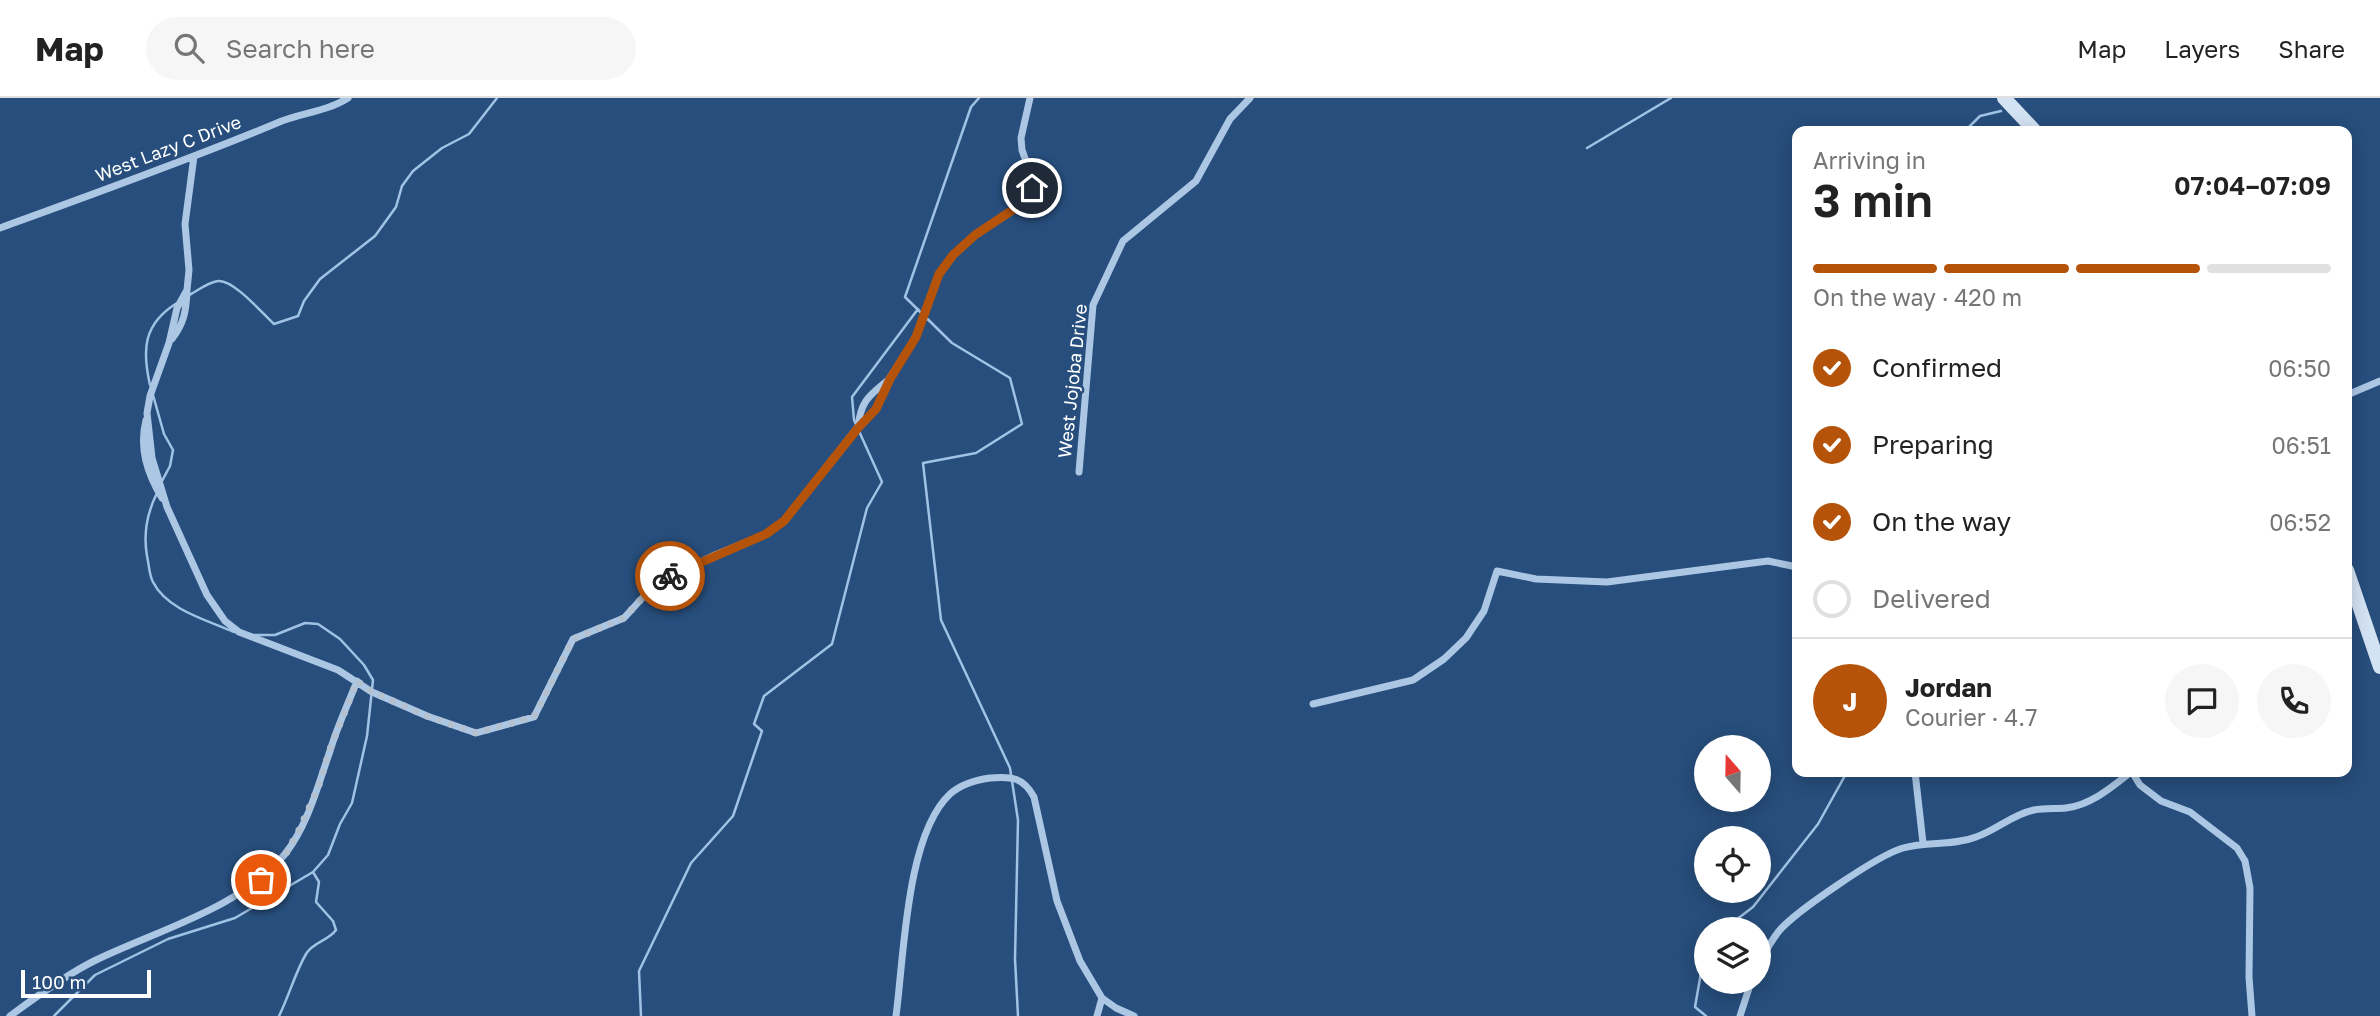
<!DOCTYPE html>
<meta charset="utf-8">
<style>
:root{--surface:#fff;--page:#f6f6f6;--text:#222;--muted:#767676;--line:#e0e0e0;--accent:#b45309}
body{margin:0;font-family:"Golos Text",sans-serif;background:var(--page);color:var(--text);height:100vh;display:flex;flex-direction:column;font-size:26px;white-space:nowrap}
*{box-sizing:border-box;margin:0}
p{font-size:23px;color:var(--muted)}
.icon{flex:none;width:38px;height:38px;fill:none;stroke:currentColor;stroke-width:2;stroke-linecap:round;stroke-linejoin:round}
.map{position:relative;flex:1;overflow:hidden}
.drawer{position:absolute;left:1792px;top:28px;width:560px;height:651px;display:flex;flex-direction:column;background:var(--surface);border-radius:14px;box-shadow:0 4px 18px #0003}
.drawer>*{flex:none}
.needle{width:46px;rotate:340deg}
.tools{position:absolute;left:1694px;top:637px;display:grid;gap:14px}
.tools a{display:grid;place-items:center;width:77px;height:77px;border-radius:50%;background:var(--surface);box-shadow:0 4px 18px #0003;font-size:35px}
.scale{position:absolute;left:21px;bottom:18px;width:130px;box-sizing:border-box;padding-left:7px;border:4px solid #fff;border-top:0;font-size:19px;line-height:24px;white-space:nowrap;color:#fff;-webkit-text-stroke:5px #274e7c;paint-order:stroke}
.pin{position:absolute;display:grid;place-items:center;width:60px;height:60px;color:#fff;margin:-30px;border:4px solid #fff;border-radius:50%;box-shadow:0 2px 7px #0007}
.courier{position:absolute;display:grid;place-items:center;width:70px;height:70px;margin:-35px;border:5px solid #b45309;border-radius:50%;background:#fff;color:#222;box-shadow:0 2px 9px #0007}
.head em{font-style:normal;font-weight:600}
.head div{display:flex;flex-direction:column-reverse}
.head{display:flex;align-items:center;justify-content:space-between;height:119px;padding:0 21px}
h1{font-size:46px;font-weight:600;line-height:52px}
.bar{display:grid;grid-template-columns:repeat(4,1fr);gap:10px 7px;align-content:center;height:84px;padding:0 21px}
.bar i{height:9px;border-radius:5px;background:var(--line)}
.bar .current{background:var(--accent)}
.bar p{grid-column:span 4}
.line{display:flex;align-items:center;gap:18px;padding:0 21px;border-top:2px solid var(--line)}
.line div{flex:1}
.round{display:grid;place-items:center;flex:none;width:74px;height:74px;border-radius:37px;background:var(--page)}
ol{padding:0 21px;list-style:none}
li{display:flex;align-items:center;gap:21px;height:77px}
li p{margin-inline-start:auto}
li .icon{padding:7px;border-radius:50%;background:var(--accent);color:#fff;stroke-width:4}
li:last-child{color:var(--muted)}
li i{width:38px;height:38px;border:4px solid var(--line);border-radius:50%}
header{display:flex;align-items:center;gap:42px;box-sizing:border-box;height:98px;padding:0 35px;background:var(--surface);border-bottom:2px solid var(--line)}
header strong{font-size:33px}
nav{display:flex;gap:38px;margin-inline-start:auto;font-size:24px}
.search{width:490px;height:63px;background:var(--page);display:flex;align-items:center;gap:18px;box-sizing:border-box;padding:0 24px;border-radius:38px;color:var(--muted);font-size:26px}
.map>svg:first-child{display:block}
.lines{fill:none;stroke-linecap:round;stroke-linejoin:round}
.stream{stroke:#a0c2e5;stroke-width:2.5}
.street{stroke:#acc7e4;stroke-width:7}
.secondary{stroke:#d4e3f4;stroke-width:14}
.done{stroke:#b3c1d1;stroke-width:7;stroke-dasharray:0 12.6}
.route{stroke:#b45309;stroke-width:9}
.labels{text-anchor:middle;dominant-baseline:central;stroke-width:5;stroke-linejoin:round;paint-order:stroke}
.street-label{font-size:18px;fill:#fff;stroke:#274e7c}
</style>
<header>
<strong>Map</strong>
<div class="search"><svg class="icon" aria-label="search" viewBox="0 0 24 24"><circle cx="10" cy="10" r="6"/><path d="M15 15l6 6"/></svg>Search here</div>
<nav><a>Map</a><a>Layers</a><a>Share</a></nav>
</header>
<div class="map">
<svg width="2380" height="918" viewBox="0 0 2380 918">
<rect width="100%" height="100%" fill="#274e7c"/>
<g class="lines">
<!-- stream -->
<path class="stream" d="M979 0 971 9 905 199 952 245 1010 280 1022 326 976 355 923 365 941 522 1010 670 1018 722 1015 861 1018 918
M1967 33V31L1980 18 2001 13
M1587 50 1671 0
M188 198C197 193 208 184 218 183 233 181 262 215 274 226L298 218 304 203 320 181 375 138 396 109 402 88 413 73 442 50 469 36 497 0
M150 287C142 252 143 226 177 205
M153 297 164 336 173 352 170 368 162 383
M157 395C147 415 143 435 147 458 149 466 149 477 153 484 167 512 207 522 234 534
M1724 831 1753 809 1818 726 1847 674
M54 918 95 877 168 841 235 820 313 774 328 757 340 726 352 705 367 638 373 582 364 567 340 541 318 526 305 525 275 537H254
M279 918C289 898 295 875 306 856 313 844 328 843 336 832L333 823 316 804 319 784 313 774
M641 918 639 873 691 765 733 718 762 633 754 626 764 598 832 546 867 410 882 384 854 322 852 299 918 211
M1706 918 1695 909 1706 846"/>
<!-- street -->
<path class="street" d="M194 58 185 126 189 172 187 192 177 210 169 245 150 298 147 315 152 360 167 409 207 497 225 523 239 534 338 572 372 594 427 618 476 635 534 619 573 541 624 520 655 486 715 457 766 436 784 423 857 330 876 311 889 281 916 239 939 176 953 157 975 137 1023 105 1030 97 1033 83 1022 52 1021 40 1030 0
M0 130C93 96 186 63 277 25 300 15 326 14 348 0
M172 241C184 225 186 214 187 194
M2347 297 2380 283
M146 322C139 350 147 375 162 400
M858 330C860 305 868 298 887 283
M1079 374 1093 207 1123 143 1196 83 1230 21 1250 0
M1313 606 1413 582 1444 561 1466 540 1484 513 1497 473 1536 481 1607 484 1768 463 1797 469
M1915 674 1923 745
M2132 674 2140 687 2161 703 2190 714 2237 750 2245 763 2250 790 2249 879 2252 918
M1759 865C1765 854 1771 843 1779 833 1795 814 1878 757 1903 750 1927 743 1953 748 1976 739 1997 732 2011 717 2034 712 2045 710 2056 711 2066 710 2091 707 2112 689 2131 674
M10 918C33 901 71 874 96 862 158 832 241 810 285 756 308 727 318 687 330 653 337 629 348 606 357 583
M896 918C904 859 906 737 950 696 960 687 976 682 990 680 1011 678 1023 679 1034 699L1057 803 1080 863 1102 900 1116 910 1134 918
M1097 918 1102 900
M1740 918 1751 884"/>
<!-- secondary -->
<path class="secondary" d="M2004 0 2035 33
M2347 472 2380 569"/>
</g>
<g class="lines">
<!-- done -->
<path class="done" d="M261 782 287 754 299 732 318 690 330 651 357 583 372 594 427 618 476 635 534 619 573 541 624 520 655 486 670 478"/>
<!-- route -->
<path class="route" d="M670 478 766 436 784 423 858 330 876 311 890 281 916 239 939 176 953 157 975 137 1023 105 1030 97 1032 90"/>
</g>
<g class="labels">
<!-- street labels -->
<g class="street-label">
<text transform="translate(168 50) rotate(-21)">West Lazy C Drive</text>
<text transform="translate(1072 283) rotate(-84)">West Jojoba Drive</text>
</g>
</g>
</svg>
<div class="tools">
<a><svg class="needle" viewBox="-14 -14 28 28"><path d="M0-13l5 13h-10z" fill="#e53935"/><path d="M0 13l5-13h-10z" fill="#767676"/></svg></a>
<a><svg class="icon" aria-label="locate" viewBox="0 0 24 24"><circle cx="12" cy="12" r="6"/><path d="M12 2v4M12 18v4M2 12h4M18 12h4"/></svg></a>
<a><svg class="icon" aria-label="layers" viewBox="0 0 24 24"><path d="M12 4l9 5-9 5-9-5zM3 14l9 5 9-5"/></svg></a>
</div>
<div class="scale">100 m</div>
<div class="pin" style="left:261px;top:782px;background:#ea580c"><svg class="icon" aria-label="bag" viewBox="0 0 24 24"><path d="M5 8h14l-1 12H6zM9 8a3 3 0 0 1 6 0"/></svg></div>
<div class="pin" style="left:1032px;top:90px;background:#1f2937"><svg class="icon" aria-label="home" viewBox="0 0 24 24"><path d="M3 11l9-7 9 7M6 9v11h12V9"/></svg></div>
<div class="courier" style="left:670px;top:478px"><svg class="icon" aria-label="bike" viewBox="0 0 24 24"><circle cx="6" cy="16" r="4"/><circle cx="18" cy="16" r="4"/><path d="M6 16l4-8h5l3 8M10 8l3 8H6M13 5h3"/></svg></div>
<section class="drawer">
<div class="head"><div><h1>3 min</h1><p>Arriving in</p></div><em>07:04–07:09</em></div>
<div class="bar"><i class="current"></i><i class="current"></i><i class="current"></i><i></i><p>On the way · 420 m</p></div>
<ol>
<li><svg class="icon" aria-label="check" viewBox="0 0 24 24"><path d="M5 12l5 5 9-10"/></svg>Confirmed<p>06:50</p></li>
<li><svg class="icon" aria-label="check" viewBox="0 0 24 24"><path d="M5 12l5 5 9-10"/></svg>Preparing<p>06:51</p></li>
<li><svg class="icon" aria-label="check" viewBox="0 0 24 24"><path d="M5 12l5 5 9-10"/></svg>On the way<p>06:52</p></li>
<li><i></i>Delivered</li>
</ol>
<div class="line" style="height:126px"><b class="round" style="background:var(--accent);color:#fff">J</b><div><b>Jordan</b><p>Courier · 4.7</p></div><a class="round"><svg class="icon" aria-label="chat" viewBox="0 0 24 24"><path d="M4 5h16v11H9l-5 4z"/></svg></a><a class="round"><svg class="icon" aria-label="phone" viewBox="0 0 24 24"><path d="M5 4h4l2 5-3 2q2 4 5 5l2-3 5 2v4C11 20 4 13 5 4z"/></svg></a></div>
</section>
</div>
